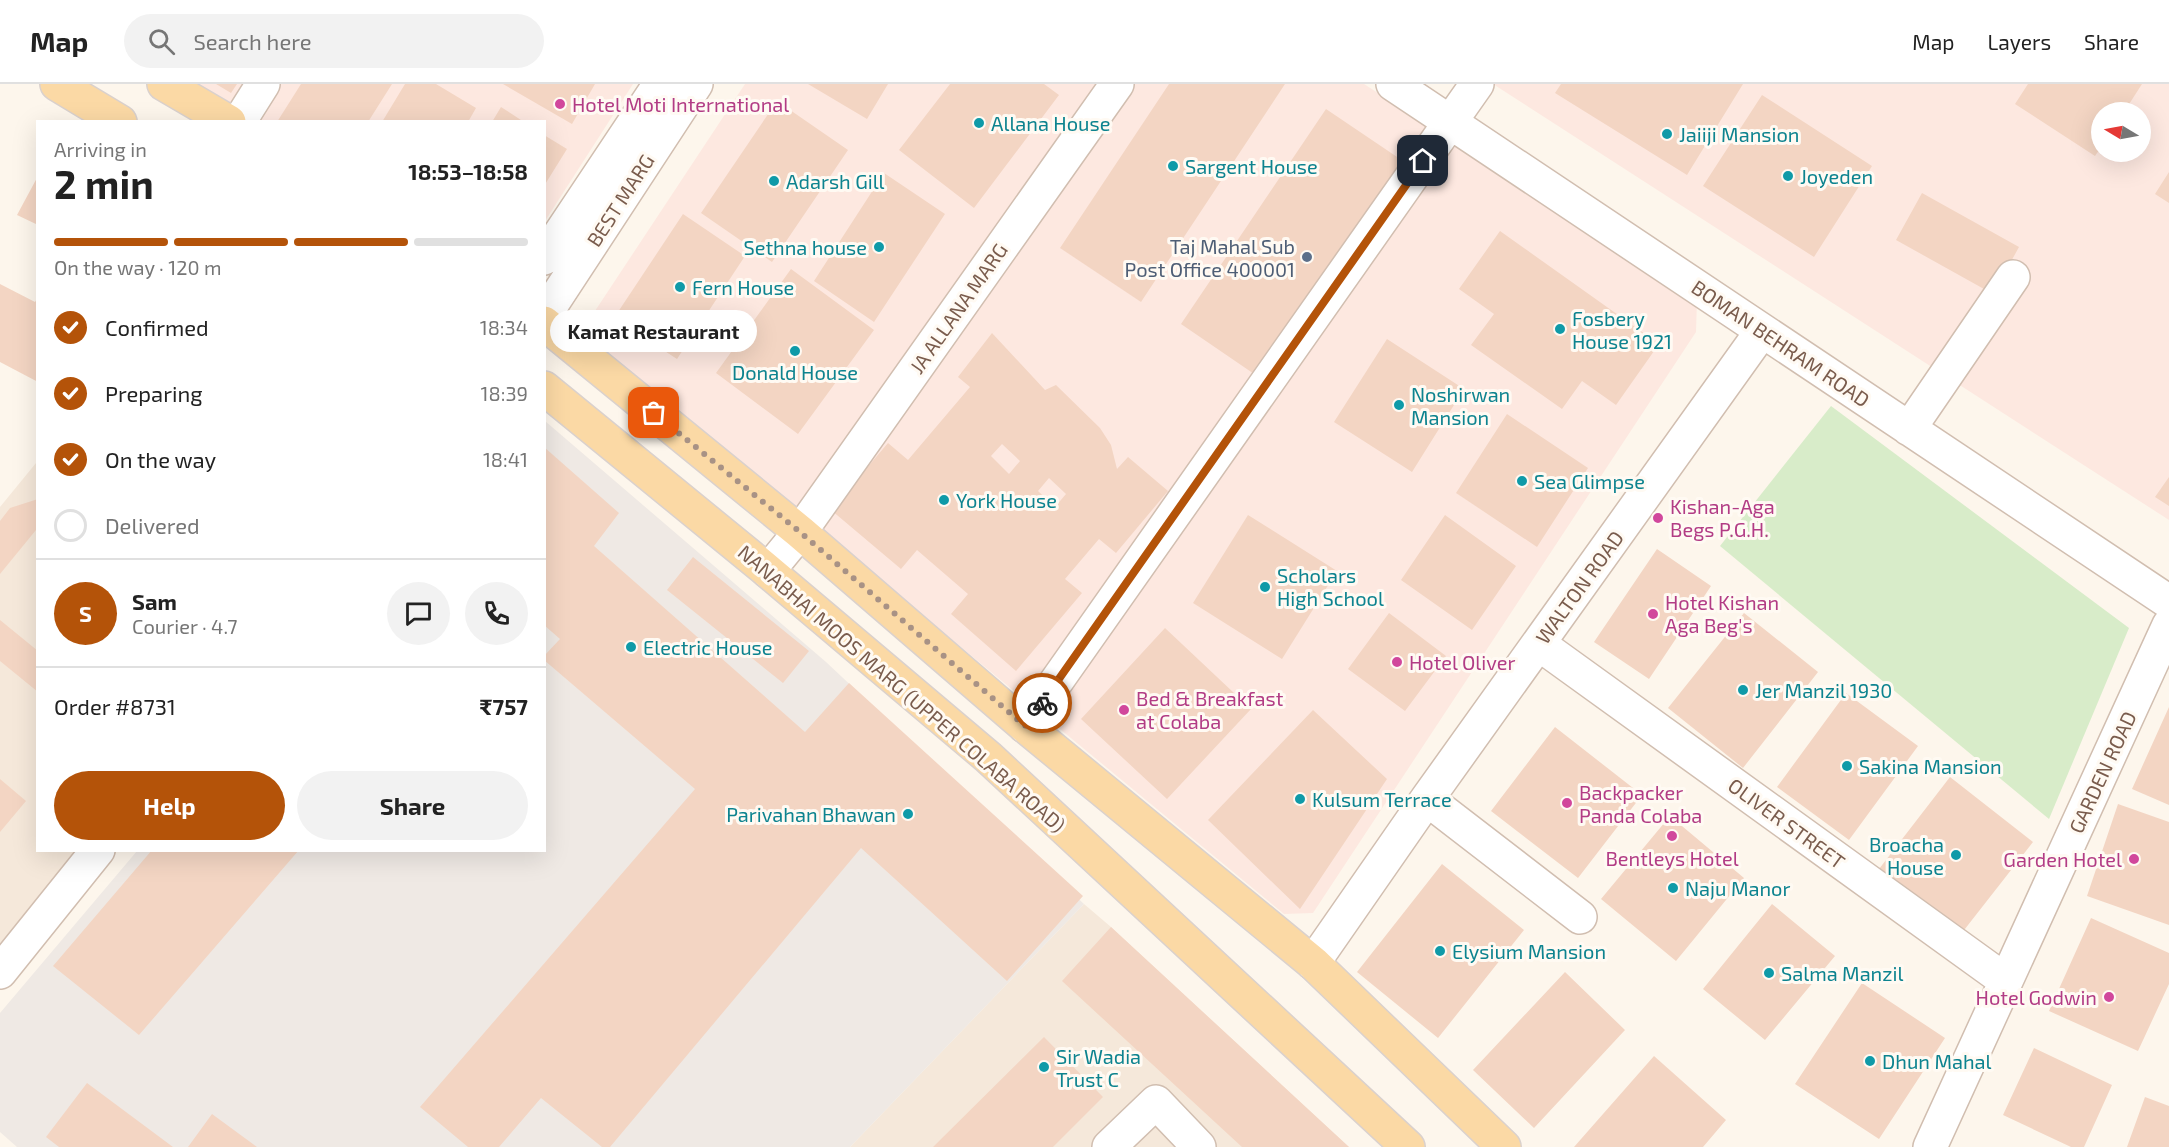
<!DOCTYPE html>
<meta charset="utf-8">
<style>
:root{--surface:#fff;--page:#f2f2f2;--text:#222;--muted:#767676;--line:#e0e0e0;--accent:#b45309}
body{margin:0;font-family:"Exo 2",sans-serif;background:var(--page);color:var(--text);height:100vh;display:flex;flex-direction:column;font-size:22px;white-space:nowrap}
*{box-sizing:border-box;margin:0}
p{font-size:20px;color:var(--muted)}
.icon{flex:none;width:33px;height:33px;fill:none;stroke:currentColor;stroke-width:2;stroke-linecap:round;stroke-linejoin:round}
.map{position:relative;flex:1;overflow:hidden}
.sheet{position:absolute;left:36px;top:36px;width:510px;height:732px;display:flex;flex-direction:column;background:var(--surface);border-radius:0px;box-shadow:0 6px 24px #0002}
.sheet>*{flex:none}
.needle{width:39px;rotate:280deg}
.fabs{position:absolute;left:2091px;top:18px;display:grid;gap:12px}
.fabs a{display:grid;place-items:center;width:60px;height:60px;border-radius:50%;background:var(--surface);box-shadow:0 6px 24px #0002;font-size:30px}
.pin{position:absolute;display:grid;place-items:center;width:51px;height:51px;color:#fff;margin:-26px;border-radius:12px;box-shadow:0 3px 9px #0006}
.courier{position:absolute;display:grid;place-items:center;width:60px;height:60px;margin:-30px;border:4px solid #b45309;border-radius:50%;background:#fff;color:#222;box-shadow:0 2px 8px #0007}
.bubble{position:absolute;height:42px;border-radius:21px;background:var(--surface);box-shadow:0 6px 24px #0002;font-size:20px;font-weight:700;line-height:42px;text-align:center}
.head em{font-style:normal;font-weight:700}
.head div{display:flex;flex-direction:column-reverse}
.head{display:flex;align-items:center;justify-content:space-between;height:102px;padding:0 18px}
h1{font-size:39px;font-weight:700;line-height:45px}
.bar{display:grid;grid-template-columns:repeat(4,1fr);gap:9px 6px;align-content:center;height:72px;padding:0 18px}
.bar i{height:8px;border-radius:4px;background:var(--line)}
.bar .on{background:var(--accent)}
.bar p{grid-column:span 4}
.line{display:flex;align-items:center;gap:15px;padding:0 18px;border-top:2px solid var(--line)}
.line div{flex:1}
.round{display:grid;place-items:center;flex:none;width:63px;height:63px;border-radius:32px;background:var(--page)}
ol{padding:0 18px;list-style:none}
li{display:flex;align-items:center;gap:18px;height:66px}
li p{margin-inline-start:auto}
li .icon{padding:6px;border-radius:50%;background:var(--accent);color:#fff;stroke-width:4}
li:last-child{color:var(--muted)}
li i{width:33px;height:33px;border:3px solid var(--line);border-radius:50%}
.action{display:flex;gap:12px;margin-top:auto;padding:12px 18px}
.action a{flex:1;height:69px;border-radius:36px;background:var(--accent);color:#fff;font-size:24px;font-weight:700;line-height:69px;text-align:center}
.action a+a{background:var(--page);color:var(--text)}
header{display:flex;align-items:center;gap:36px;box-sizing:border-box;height:84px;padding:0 30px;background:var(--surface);border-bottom:2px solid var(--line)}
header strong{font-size:28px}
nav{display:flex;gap:33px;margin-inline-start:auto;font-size:21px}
.search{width:420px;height:54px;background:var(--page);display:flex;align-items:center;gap:15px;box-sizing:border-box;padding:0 21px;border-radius:33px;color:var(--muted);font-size:22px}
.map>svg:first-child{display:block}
.residential{fill:#f5e8da}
.commercial{fill:#fde8e0;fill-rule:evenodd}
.industrial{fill:#efe9e4}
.green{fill:#d8ecc9}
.building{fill:#f3d5c3;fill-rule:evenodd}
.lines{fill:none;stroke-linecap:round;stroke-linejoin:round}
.minor-casing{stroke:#d1beb0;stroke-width:36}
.major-casing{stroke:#dad1cd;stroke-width:36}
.minor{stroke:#fff;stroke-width:33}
.major{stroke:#fbd9a5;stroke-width:33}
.done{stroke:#a89285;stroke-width:6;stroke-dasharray:0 10.8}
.route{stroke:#b45309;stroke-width:8}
.hotel-dot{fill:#d1479c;stroke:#fffaf3;stroke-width:2}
.culture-dot{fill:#0f9aa8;stroke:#fffaf3;stroke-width:2}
.service-dot{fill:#5c6f8a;stroke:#fffaf3;stroke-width:2}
.labels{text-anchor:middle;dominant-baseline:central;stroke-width:6;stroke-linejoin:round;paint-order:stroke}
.hotel-label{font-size:20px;fill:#b23c85;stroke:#fffaf3;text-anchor:start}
.culture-label{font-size:20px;fill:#0d838f;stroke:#fffaf3;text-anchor:start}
.street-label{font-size:20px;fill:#7a5c4d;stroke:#fffaf3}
.service-label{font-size:20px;fill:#4e5e75;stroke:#fffaf3;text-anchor:end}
</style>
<header>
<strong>Map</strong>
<div class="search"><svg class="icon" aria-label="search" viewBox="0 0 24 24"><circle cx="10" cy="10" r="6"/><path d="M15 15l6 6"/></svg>Search here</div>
<nav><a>Map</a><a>Layers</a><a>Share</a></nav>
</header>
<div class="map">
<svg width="2169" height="1063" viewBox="0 0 2169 1063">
<rect width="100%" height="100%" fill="#fdf6ec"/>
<!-- residential -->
<path class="residential" d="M36 379 38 380V766L80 767 0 862V423Z
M1084 820 1111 843 1349 1063H850Z"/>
<!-- commercial -->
<path class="commercial" d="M189 0H633L545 137 544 38 252 37Z
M745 0H1364L1697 216 1696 248 1313 829 1284 830 606 270 591 233Z
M1493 0H2169V436ZM2102 28H2140V68H2102Z"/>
<!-- industrial -->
<path class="industrial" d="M545 337 826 578 1084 820 850 1063H17L0 1048V929L137 767 544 766Z"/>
<!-- green -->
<path class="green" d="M1831 322 2129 544 2049 735 1720 462Z"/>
<!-- building -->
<path class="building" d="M216 0H237L231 9Z
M301 0H392L368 38H277Z
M405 0H436L476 24 468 38H382Z
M503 0H595L572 40Z
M808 0H888L867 35Z
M950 0H1044L1059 11 974 124 899 66Z
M1169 0H1285L1141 218 1060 164Z
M1561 0H1743L1687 91 1555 9Z
M2028 0H2142L2124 28H2102V62L2095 72 2015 20Z
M1762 11 1872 82 1814 173 1703 102Z
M777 17 848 66 772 178 701 129Z
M501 23 524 38H492Z
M1326 25 1406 79 1260 294 1181 240Z
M544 51 567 65 544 102Z
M2169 88V119L2155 110Z
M884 89 945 130 874 238 814 197Z
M38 92V141L17 131Z
M1922 109 2019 163 1993 210 1896 156Z
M683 130 745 172 677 275 614 234Z
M1500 147 1659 260 1616 321 1582 297 1562 325 1471 261 1494 230 1459 205Z
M791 185 874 246 798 350 716 289Z
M0 200 35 218 38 213V298L0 278Z
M992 249 1045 306 1056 301 1100 344 1111 361 1117 385 1128 373 1168 407 1116 469 1099 455 1065 495 1082 509 1016 587 951 530 968 510 917 466 901 485 831 426 888 359 908 376 970 303 958 293ZM1002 360 1020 377 1009 390 991 372ZM1049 394 1066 410 1055 423 1038 407Z
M1387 255 1464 305 1412 388 1334 338Z
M1507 330 1588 384 1537 463 1456 409Z
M544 363 619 429 594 462 805 648 849 599 1083 812 1007 897 861 764 610 1063H602L541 1014 499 1063H468L420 1023 695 705 544 576V572L560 555 544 541Z
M2169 393V422L2155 413Z
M38 415V447L36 446 0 490V437L10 424Z
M1248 431 1337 487 1282 575 1193 519Z
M1445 431 1516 482 1472 546 1401 496Z
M1657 465 1711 502 1649 595 1594 558Z
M693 473 809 567 783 599 667 506Z
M1389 529 1446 572 1405 627 1348 585Z
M1744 529 1818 588 1743 684 1668 624Z
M0 536 38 567V608L0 577Z
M1165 544 1251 625 1167 715 1081 635Z
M1846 609 1918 662 1849 756 1777 703Z
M2169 623V721L2132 705Z
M1313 626 1387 695 1300 825 1208 736Z
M1555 643 1642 711 1578 794 1491 727Z
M1950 693 2033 758 1961 850 1879 785Z
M0 695 26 717 0 748Z
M2118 720 2169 738V841L2087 812Z
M1670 732 1744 794 1676 877 1601 815Z
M152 766H299L139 951 53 882Z
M1442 780 1524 846 1438 954 1357 888Z
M1772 820 1835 872 1765 956 1703 905Z
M2091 834 2169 869V900L2138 967 2049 927Z
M1111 843 1349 1063H1242L1062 897Z
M1565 888 1625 946 1534 1044 1473 986Z
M1862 899 1945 954 1879 1055 1795 1000Z
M1044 953 1103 1013 1053 1063H933Z
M2034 964 2112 1001 2084 1063H2071L2003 1031Z
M1654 972 1726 1036 1703 1063H1574Z
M87 999 173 1063H59L46 1053Z
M2145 1013 2169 1022V1063H2127Z
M212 1030 257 1063H188Z"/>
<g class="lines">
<defs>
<path id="minor" d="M1393 0 2169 518
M239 38 263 0
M544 174 660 0
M544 232 696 0
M1909 345 2013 193
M768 487 800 448 1117 0
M1539 560 2006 897
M1025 642 1477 0
M1427 715 1580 833
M1313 879 1427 715 1762 247
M0 888 98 766
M1109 1063 1156 1018 1199 1063
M1930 1063 2169 541"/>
<path id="major" d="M57 0 120 38
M164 0 229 38
M544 239 800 448 1025 642 1313 879 1504 1063
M544 304 763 483 988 673 1408 1063"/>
</defs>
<!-- minor casing -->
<use href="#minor" class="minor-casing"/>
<!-- major casing -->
<use href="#major" class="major-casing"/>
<!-- minor -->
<use href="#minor" class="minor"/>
<!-- major -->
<use href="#major" class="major"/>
</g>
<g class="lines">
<!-- done -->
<path class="done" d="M654 329 800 448 1025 642 1042 619"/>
<!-- route -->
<path class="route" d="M1042 619 1423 77"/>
</g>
<!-- markers -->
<g class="hotel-dot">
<circle cx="560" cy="20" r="6"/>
<circle cx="1658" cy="434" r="6"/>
<circle cx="1653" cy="530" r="6"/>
<circle cx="1397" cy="578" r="6"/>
<circle cx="1124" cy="626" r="6"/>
<circle cx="1567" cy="719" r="6"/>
<circle cx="1672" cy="752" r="6"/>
<circle cx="2134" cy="775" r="6"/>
<circle cx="2109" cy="913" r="6"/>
</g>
<g class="culture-dot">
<circle cx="979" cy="39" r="6"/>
<circle cx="1667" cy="50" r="6"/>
<circle cx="1173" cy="82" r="6"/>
<circle cx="1788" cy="92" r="6"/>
<circle cx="774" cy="97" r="6"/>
<circle cx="879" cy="163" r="6"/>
<circle cx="680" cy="203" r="6"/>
<circle cx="1560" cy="245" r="6"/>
<circle cx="795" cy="267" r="6"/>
<circle cx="1399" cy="321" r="6"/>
<circle cx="1522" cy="397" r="6"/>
<circle cx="944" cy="416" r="6"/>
<circle cx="1265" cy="503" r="6"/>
<circle cx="631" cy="563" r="6"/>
<circle cx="1743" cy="606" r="6"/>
<circle cx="1847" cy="682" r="6"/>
<circle cx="1300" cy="715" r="6"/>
<circle cx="908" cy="730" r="6"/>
<circle cx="1956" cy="771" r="6"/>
<circle cx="1673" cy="804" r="6"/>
<circle cx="1440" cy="867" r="6"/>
<circle cx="1769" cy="889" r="6"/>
<circle cx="1870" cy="977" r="6"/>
<circle cx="1044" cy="983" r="6"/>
</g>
<circle class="service-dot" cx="1307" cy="173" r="6"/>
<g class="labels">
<!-- hotel labels -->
<g class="hotel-label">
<text x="572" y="20">Hotel Moti International</text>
<text x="1670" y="422">Kishan-Aga<tspan x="1670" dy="23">Begs P.G.H.</tspan></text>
<text x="1665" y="518">Hotel Kishan<tspan x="1665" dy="23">Aga Beg's</tspan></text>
<text x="1409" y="578">Hotel Oliver</text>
<text x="1136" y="614">Bed &amp; Breakfast<tspan x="1136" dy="23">at Colaba</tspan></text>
<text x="1579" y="708">Backpacker<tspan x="1579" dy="23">Panda Colaba</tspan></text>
<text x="1672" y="774" text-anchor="middle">Bentleys Hotel</text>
<text x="2122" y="775" text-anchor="end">Garden Hotel</text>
<text x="2097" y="913" text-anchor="end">Hotel Godwin</text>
</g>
<!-- culture labels -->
<g class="culture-label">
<text x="991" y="39">Allana House</text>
<text x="1679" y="50">Jaiiji Mansion</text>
<text x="1185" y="82">Sargent House</text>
<text x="1800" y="92">Joyeden</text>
<text x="786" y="97">Adarsh Gill</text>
<text x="867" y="163" text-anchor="end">Sethna house</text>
<text x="692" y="203">Fern House</text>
<text x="1572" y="234">Fosbery<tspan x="1572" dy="23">House 1921</tspan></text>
<text x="795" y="288" text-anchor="middle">Donald House</text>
<text x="1411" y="310">Noshirwan<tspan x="1411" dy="23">Mansion</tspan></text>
<text x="1534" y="397">Sea Glimpse</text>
<text x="956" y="416">York House</text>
<text x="1277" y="491">Scholars<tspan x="1277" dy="23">High School</tspan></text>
<text x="643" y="563">Electric House</text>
<text x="1755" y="606">Jer Manzil 1930</text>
<text x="1859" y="682">Sakina Mansion</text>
<text x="1312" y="715">Kulsum Terrace</text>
<text x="896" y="730" text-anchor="end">Parivahan Bhawan</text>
<text x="1944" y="760" text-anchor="end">Broacha<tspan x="1944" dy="23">House</tspan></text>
<text x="1685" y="804">Naju Manor</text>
<text x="1452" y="867">Elysium Mansion</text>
<text x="1781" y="889">Salma Manzil</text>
<text x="1056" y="972">Sir Wadia<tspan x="1056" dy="23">Trust C</tspan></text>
<text x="1882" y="977">Dhun Mahal</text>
</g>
<!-- street labels -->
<g class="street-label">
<text transform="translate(620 116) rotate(-57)">BEST MARG</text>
<text transform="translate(958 224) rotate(-55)">JA ALLANA MARG</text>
<text transform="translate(1781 259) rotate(34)">BOMAN BEHRAM ROAD</text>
<text transform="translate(1579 503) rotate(-54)">WALTON ROAD</text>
<text transform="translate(902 604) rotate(41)">NANABHAI MOOS MARG (UPPER COLABA ROAD)</text>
<text transform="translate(2102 688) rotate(-65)">GARDEN ROAD</text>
<text transform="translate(1787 739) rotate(36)">OLIVER STREET</text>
</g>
<!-- service labels -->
<g class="service-label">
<text x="1295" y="162">Taj Mahal Sub<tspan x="1295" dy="23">Post Office 400001</tspan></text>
</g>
</g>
</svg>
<div class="fabs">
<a><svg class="needle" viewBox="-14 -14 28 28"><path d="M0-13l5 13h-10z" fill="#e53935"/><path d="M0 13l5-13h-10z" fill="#767676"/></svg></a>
</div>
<div class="pin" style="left:654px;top:329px;background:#ea580c"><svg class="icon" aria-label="bag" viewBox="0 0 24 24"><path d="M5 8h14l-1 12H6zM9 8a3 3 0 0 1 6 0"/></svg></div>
<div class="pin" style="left:1423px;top:77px;background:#1f2937"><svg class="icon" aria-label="home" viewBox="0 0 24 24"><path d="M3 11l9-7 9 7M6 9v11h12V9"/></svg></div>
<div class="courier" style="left:1042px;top:619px"><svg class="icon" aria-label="bike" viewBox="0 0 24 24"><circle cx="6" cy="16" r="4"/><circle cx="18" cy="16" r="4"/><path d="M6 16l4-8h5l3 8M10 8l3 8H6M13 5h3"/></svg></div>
<div class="bubble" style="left:550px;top:226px;width:207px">Kamat Restaurant</div>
<section class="sheet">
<div class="head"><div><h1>2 min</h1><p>Arriving in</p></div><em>18:53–18:58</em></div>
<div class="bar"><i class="on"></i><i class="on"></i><i class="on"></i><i></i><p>On the way · 120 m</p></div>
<ol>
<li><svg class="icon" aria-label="check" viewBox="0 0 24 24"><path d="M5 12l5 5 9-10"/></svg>Confirmed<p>18:34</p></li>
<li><svg class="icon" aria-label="check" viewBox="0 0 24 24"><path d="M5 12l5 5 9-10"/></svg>Preparing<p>18:39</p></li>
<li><svg class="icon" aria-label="check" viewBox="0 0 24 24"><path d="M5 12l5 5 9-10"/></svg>On the way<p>18:41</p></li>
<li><i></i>Delivered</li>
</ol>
<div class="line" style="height:108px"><b class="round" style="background:var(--accent);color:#fff">S</b><div><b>Sam</b><p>Courier · 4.7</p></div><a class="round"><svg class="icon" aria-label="chat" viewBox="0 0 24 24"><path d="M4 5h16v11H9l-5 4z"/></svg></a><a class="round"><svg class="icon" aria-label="phone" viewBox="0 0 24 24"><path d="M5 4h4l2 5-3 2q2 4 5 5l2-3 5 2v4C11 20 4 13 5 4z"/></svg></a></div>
<div class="line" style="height:78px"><div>Order #8731</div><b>₹757</b></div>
<div class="action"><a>Help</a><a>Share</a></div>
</section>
</div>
